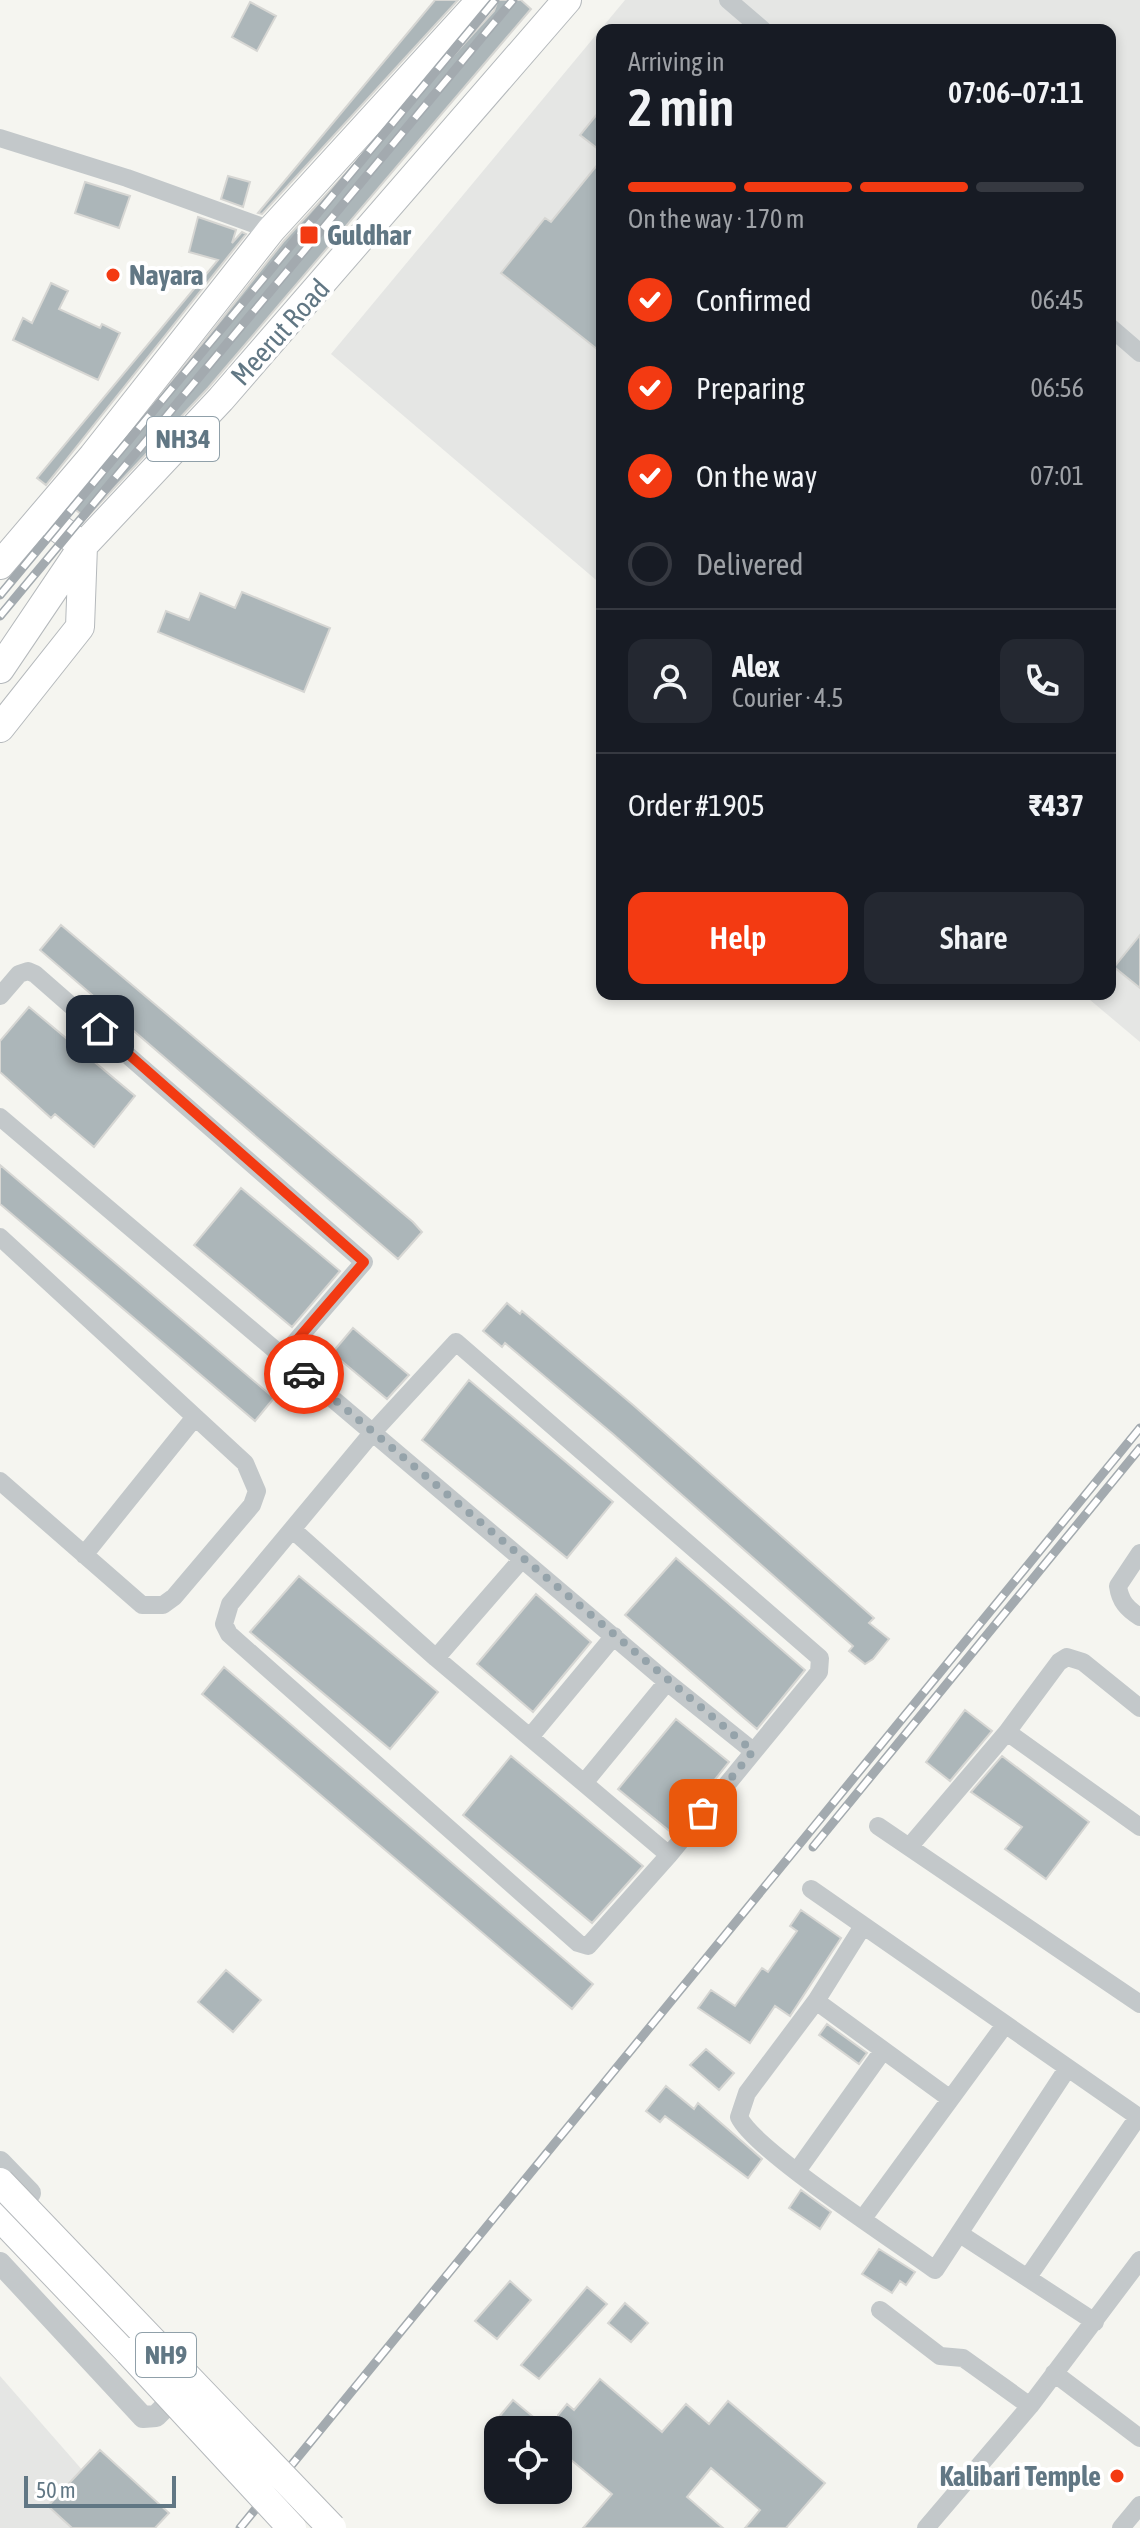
<!DOCTYPE html>
<meta charset="utf-8">
<style>
:root{--surface:#171b24;--page:#242831;--text:#f1f3f6;--muted:#9ea1a6;--line:#363941;--accent:#f33a12}
body{margin:0;font-family:"Asap Condensed",sans-serif;background:var(--page);color:var(--text);height:100vh;display:flex;flex-direction:column;font-size:30px;white-space:nowrap}
*{box-sizing:border-box;margin:0}
p{font-size:26px;color:var(--muted)}
.icon{flex:none;width:44px;height:44px;fill:none;stroke:currentColor;stroke-width:2;stroke-linecap:round;stroke-linejoin:round}
.map{position:relative;flex:1;overflow:hidden}
.drawer{position:absolute;left:596px;top:24px;width:520px;height:976px;display:flex;flex-direction:column;background:var(--surface);border-radius:16px;box-shadow:0 4px 12px #0003}
.drawer>*{flex:none}
.controls{position:absolute;left:484px;top:2416px;display:grid;gap:16px}
.controls a{display:grid;place-items:center;width:88px;height:88px;border-radius:16px;background:var(--surface);box-shadow:0 4px 12px #0003;font-size:40px}
.scale{position:absolute;left:24px;bottom:20px;width:152px;box-sizing:border-box;padding-left:8px;border:4px solid #617784;border-top:0;font-size:22px;line-height:28px;white-space:nowrap;color:#617784;-webkit-text-stroke:6px #fff;paint-order:stroke}
.pin{position:absolute;display:grid;place-items:center;width:68px;height:68px;color:#fff;margin:-34px;border-radius:16px;box-shadow:0 4px 12px #0006}
.courier{position:absolute;display:grid;place-items:center;width:80px;height:80px;margin:-40px;border:6px solid #f33a12;border-radius:50%;background:#fff;color:#222;box-shadow:0 2px 10px #0007}
.overview em{font-style:normal;font-weight:600}
.overview div{display:flex;flex-direction:column-reverse}
.overview{display:flex;align-items:center;justify-content:space-between;height:136px;padding:0 32px}
h1{font-size:52px;font-weight:600;line-height:60px}
.bar{display:grid;grid-template-columns:repeat(4,1fr);gap:12px 8px;align-content:center;height:96px;padding:0 32px}
.bar i{height:10px;border-radius:6px;background:var(--line)}
.bar .current{background:var(--accent)}
.bar p{grid-column:span 4}
.line{display:flex;align-items:center;gap:20px;padding:0 32px;border-top:2px solid var(--line)}
.line div{flex:1}
.round{display:grid;place-items:center;flex:none;width:84px;height:84px;border-radius:16px;background:var(--page)}
ol{padding:0 32px;list-style:none}
li{display:flex;align-items:center;gap:24px;height:88px}
li p{margin-inline-start:auto}
li .icon{padding:8px;border-radius:50%;background:var(--accent);color:#fff;stroke-width:4}
li:last-child{color:var(--muted)}
li i{width:44px;height:44px;border:4px solid var(--line);border-radius:50%}
.button{display:flex;gap:16px;margin-top:auto;padding:16px 32px}
.button a{flex:1;height:92px;border-radius:16px;background:var(--accent);color:#fff;font-size:32px;font-weight:600;line-height:92px;text-align:center}
.button a+a{background:var(--page);color:var(--text)}
.map>svg:first-child{display:block}
.built{fill:#e5e6e4}
.building{fill:#acb6b9;stroke:#d6d6d3;stroke-width:2}
.lines{fill:none;stroke-linecap:round;stroke-linejoin:round}
.trunk-casing{stroke:#b5b9bc;stroke-width:30}
.minor{stroke:#c3c8ca;stroke-width:18}
.tertiary{stroke:#c3c8ca;stroke-width:22}
.trunk{stroke:#fff;stroke-width:28}
.rail-casing{stroke:#a3aaaf;stroke-width:9}
.rail{stroke:#fff;stroke-width:6;stroke-dasharray:18;stroke-linecap:butt}
.trunk-bridge-casing{stroke:#b5b9bc;stroke-width:30;stroke-linecap:butt}
.trunk-bridge{stroke:#fff;stroke-width:28}
.done{stroke:#95a3aa;stroke-width:8;stroke-dasharray:0 14.4}
.route{stroke:#f33a12;stroke-width:10}
.poi-dot{fill:#f33a12;stroke:#fff;stroke-width:3}
.labels{text-anchor:middle;dominant-baseline:central;stroke-width:8;stroke-linejoin:round;paint-order:stroke}
.shield{fill:#fff;stroke:#90a0a9;stroke-width:2}
.shield-label{font-size:26px;font-weight:bold;fill:#617784}
.poi-label{font-size:28px;font-weight:bold;fill:#617784;stroke:#fff;text-anchor:start}
.street-label{font-size:28px;fill:#617784;stroke:#fff}
</style>
<div class="map">
<svg width="1140" height="2528" viewBox="0 0 1140 2528">
<rect width="100%" height="100%" fill="#f5f5f0"/>
<!-- built -->
<path class="built" d="M625 0H1140V1042L1083 994H1110V30H602V585L331 354Z
M0 2376 133 2528H0Z"/>
<!-- building -->
<path class="building" d="M435 0H458L262 214 258 213Z
M498 0H521L531 9 208 388 86 518 72 507 284 241 494 11Z
M250 2 276 16 257 51 232 37Z
M602 108V152L580 135Z
M602 159V353L501 273 545 218 551 222Z
M228 176 250 182 243 207 221 199Z
M85 182 130 196 119 228 75 213Z
M198 217 236 230 232 243 242 232 246 234 46 485 37 478 218 260 189 252Z
M51 283 68 291 59 309 100 328 102 324 120 333 98 380 13 340 23 318 32 323Z
M242 592 330 628 304 692 158 632 166 611 189 620 200 593 235 608Z
M61 925 413 1222 422 1232 398 1259 40 950Z
M1140 935V988L1114 967Z
M29 1007 135 1096 94 1147 55 1114 51 1118 0 1072V1041Z
M0 1165 274 1398 255 1421 0 1204Z
M241 1188 340 1271 292 1327 194 1245Z
M507 1303 520 1314 522 1311 633 1405 874 1618 869 1623 889 1639 873 1659 865 1664 849 1651 853 1646 613 1434 505 1343 502 1347 483 1331Z
M353 1328 409 1375 387 1399 332 1353Z
M469 1380 613 1502 567 1558 422 1440Z
M676 1558 805 1670 757 1729 625 1615Z
M299 1576 438 1692 390 1749 250 1632Z
M536 1594 591 1642 533 1712 477 1664Z
M224 1667 593 1984 572 2009 202 1694Z
M965 1710 992 1731 950 1781 926 1762Z
M676 1719 729 1762 672 1833 618 1789Z
M511 1756 643 1866 592 1923 463 1815Z
M1002 1756 1089 1822 1046 1879 1005 1849 1022 1827 971 1792Z
M801 1910 841 1938 790 2016 775 2006 750 2043 698 2008 711 1990 735 2006 762 1968 768 1972 797 1931 790 1926Z
M226 1970 261 2000 233 2032 198 2002Z
M827 2024 867 2053 859 2064 819 2035Z
M706 2049 734 2073 719 2090 690 2065Z
M666 2086 694 2109 698 2103 762 2159 748 2178 665 2116 660 2122 646 2111Z
M801 2190 831 2212 820 2229 789 2208Z
M879 2249 915 2272 906 2285 900 2281 892 2293 862 2274Z
M510 2281 531 2300 497 2339 475 2321Z
M587 2287 607 2304 539 2379 521 2365Z
M625 2303 648 2323 631 2342 608 2323Z
M600 2379 662 2432 686 2404 709 2424 728 2401 825 2483 786 2528H745L760 2510 711 2468 687 2497 723 2528H583L612 2494 558 2449V2415L567 2404 574 2410Z
M513 2400 537 2420 528 2430H514L499 2417Z
M100 2450 169 2513 155 2528H72L48 2506Z"/>
<g class="lines">
<defs>
<path id="trunk" d="M0 565 93 456 271 230 481 0
M0 669 83 546 221 399 567 0
M0 728 80 627 83 546 42 516
M0 2217 129 2352"/>
</defs>
<!-- trunk casing -->
<use href="#trunk" class="trunk-casing"/>
<!-- minor -->
<path class="minor" d="M728 0 763 30
M0 138 127 178 271 230
M1110 327 1140 353
M0 996 19 974 28 971 35 974 364 1262 283 1356
M0 1117 667 1682 753 1751
M0 1237 245 1463 257 1491 252 1505 174 1597 163 1605H142L0 1481
M456 1342 820 1658 819 1672 669 1855 588 1946 578 1943 229 1634 224 1624 230 1604 373 1432Z
M293 1530 436 1658 669 1855
M1140 1553 1118 1586C1120 1601 1127 1609 1140 1617
M84 1555 195 1417
M436 1658 522 1559
M1007 1732 1140 1827
M530 1737 614 1636
M584 1783 667 1682
M878 1826 1140 2004
M910 1846 1007 1732 1059 1662 1067 1657 1083 1662 1140 1708
M811 1889 1140 2118
M863 1926 816 2001 747 2093 739 2117C754 2150 897 2242 935 2270L1067 2069
M816 2001 949 2098
M797 2171 882 2052
M864 2217 1004 2026
M960 2234 1095 2322
M1028 2277 1138 2117
M880 2310 940 2356 963 2358 1030 2406
M1054 2373 1140 2438
M926 2528 1030 2406 1140 2260
M1121 2528 1140 2505"/>
<!-- tertiary -->
<path class="tertiary" d="M0 2162 30 2193
M0 2263 143 2417 156 2416 184 2388"/>
<!-- trunk -->
<use href="#trunk" class="trunk"/>
<defs>
<path id="rail" d="M0 595 495 0
M0 616 513 0
M813 1847 1140 1448
M240 2528 1140 1428"/>
</defs>
<!-- rail casing -->
<use href="#rail" class="rail-casing"/>
<!-- rail -->
<use href="#rail" class="rail"/>
<defs>
<path id="trunk-bridge" d="M0 2182 332 2528
M129 2352 292 2528"/>
</defs>
<!-- trunk-bridge casing -->
<use href="#trunk-bridge" class="trunk-bridge-casing"/>
<!-- trunk-bridge -->
<use href="#trunk-bridge" class="trunk-bridge"/>
</g>
<g class="lines">
<!-- done -->
<path class="done" d="M304 1374 753 1751 703 1813"/>
<!-- route -->
<path class="route" d="M100 1029 364 1262 283 1356 304 1374"/>
</g>
<!-- markers -->
<g class="poi-dot">
<rect x="299" y="225" width="20" height="20" rx="4"/>
<circle cx="113" cy="275" r="8"/>
<circle cx="1117" cy="2476" r="8"/>
</g>
<g class="labels">
<!-- shield labels -->
<g class="shield">
<rect x="147" y="417" width="72" height="44" rx="6"/>
<rect x="136" y="2333" width="60" height="44" rx="6"/>
</g>
<g class="shield-label">
<text x="183" y="439">NH34</text>
<text x="166" y="2355">NH9</text>
</g>
<!-- poi labels -->
<g class="poi-label">
<text x="327" y="235">Guldhar</text>
<text x="129" y="275">Nayara</text>
<text x="1101" y="2476" text-anchor="end">Kalibari Temple</text>
</g>
<!-- street labels -->
<g class="street-label">
<text transform="translate(280 332) rotate(-48)">Meerut Road</text>
</g>
</g>
</svg>
<div class="controls">
<a><svg class="icon" aria-label="locate" viewBox="0 0 24 24"><circle cx="12" cy="12" r="6"/><path d="M12 2v4M12 18v4M2 12h4M18 12h4"/></svg></a>
</div>
<div class="scale">50 m</div>
<div class="pin" style="left:703px;top:1813px;background:#ea580c"><svg class="icon" aria-label="bag" viewBox="0 0 24 24"><path d="M5 8h14l-1 12H6zM9 8a3 3 0 0 1 6 0"/></svg></div>
<div class="pin" style="left:100px;top:1029px;background:#1f2937"><svg class="icon" aria-label="home" viewBox="0 0 24 24"><path d="M3 11l9-7 9 7M6 9v11h12V9"/></svg></div>
<div class="courier" style="left:304px;top:1374px"><svg class="icon" aria-label="car" viewBox="0 0 24 24"><path d="M5 17H2v-5l4-1 3-4h7l3 4 3 1v5h-3M9 17h6M6 11h13"/><circle cx="7" cy="17" r="2"/><circle cx="17" cy="17" r="2"/></svg></div>
<section class="drawer">
<div class="overview"><div><h1>2 min</h1><p>Arriving in</p></div><em>07:06–07:11</em></div>
<div class="bar"><i class="current"></i><i class="current"></i><i class="current"></i><i></i><p>On the way · 170 m</p></div>
<ol>
<li><svg class="icon" aria-label="check" viewBox="0 0 24 24"><path d="M5 12l5 5 9-10"/></svg>Confirmed<p>06:45</p></li>
<li><svg class="icon" aria-label="check" viewBox="0 0 24 24"><path d="M5 12l5 5 9-10"/></svg>Preparing<p>06:56</p></li>
<li><svg class="icon" aria-label="check" viewBox="0 0 24 24"><path d="M5 12l5 5 9-10"/></svg>On the way<p>07:01</p></li>
<li><i></i>Delivered</li>
</ol>
<div class="line" style="height:144px"><a class="round"><svg class="icon" aria-label="person" viewBox="0 0 24 24"><circle cx="12" cy="8" r="4"/><path d="M4 21q1-7 8-7t8 7"/></svg></a><div><b>Alex</b><p>Courier · 4.5</p></div><a class="round"><svg class="icon" aria-label="phone" viewBox="0 0 24 24"><path d="M5 4h4l2 5-3 2q2 4 5 5l2-3 5 2v4C11 20 4 13 5 4z"/></svg></a></div>
<div class="line" style="height:104px"><div>Order #1905</div><b>₹437</b></div>
<div class="button"><a>Help</a><a>Share</a></div>
</section>
</div>
